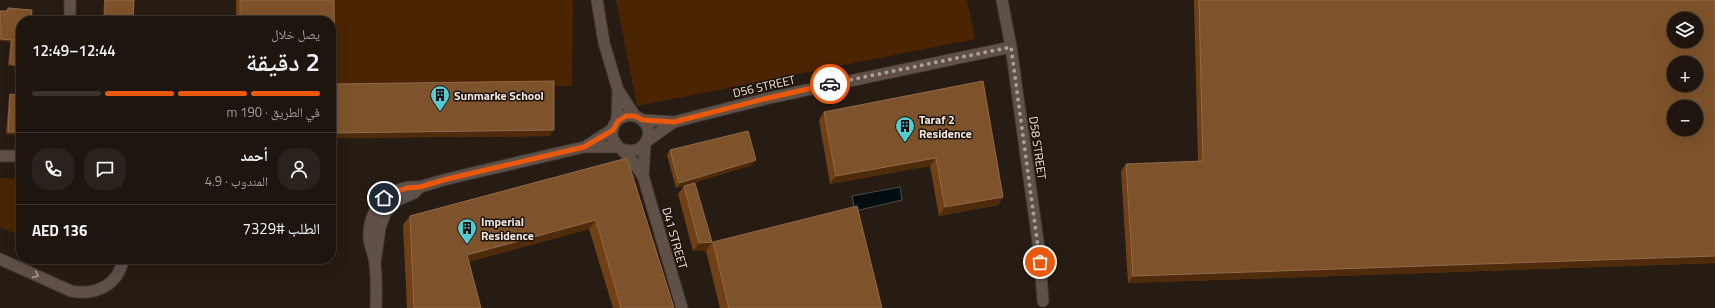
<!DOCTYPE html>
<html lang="ar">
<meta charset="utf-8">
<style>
:root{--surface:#1d150e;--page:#2a221c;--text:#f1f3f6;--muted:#a09f9e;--line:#3b342e;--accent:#ea580c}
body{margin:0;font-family:"Titillium Web","Noto Naskh Arabic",sans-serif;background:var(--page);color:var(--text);direction:rtl;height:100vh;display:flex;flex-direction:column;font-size:15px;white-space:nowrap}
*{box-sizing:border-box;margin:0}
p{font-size:13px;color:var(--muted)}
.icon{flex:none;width:22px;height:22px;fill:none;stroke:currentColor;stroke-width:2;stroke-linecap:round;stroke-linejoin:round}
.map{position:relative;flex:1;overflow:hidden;direction:ltr}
.sheet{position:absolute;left:16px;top:16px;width:320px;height:248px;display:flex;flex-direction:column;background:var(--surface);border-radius:16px;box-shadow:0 4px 16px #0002,0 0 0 1px var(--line);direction:rtl}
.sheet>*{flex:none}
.fabs{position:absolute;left:1667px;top:12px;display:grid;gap:8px}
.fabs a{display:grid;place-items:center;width:36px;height:36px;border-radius:50%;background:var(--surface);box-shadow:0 4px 16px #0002,0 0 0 1px var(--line);font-size:20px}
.pin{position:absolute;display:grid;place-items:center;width:34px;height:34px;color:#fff;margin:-17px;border:2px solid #fff;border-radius:50%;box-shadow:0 1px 4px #0007}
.courier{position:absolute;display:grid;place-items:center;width:40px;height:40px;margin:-20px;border:3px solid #ea580c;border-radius:50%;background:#fff;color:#222;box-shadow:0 1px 5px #0007}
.overview em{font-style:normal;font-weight:600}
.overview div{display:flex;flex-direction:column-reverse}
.overview{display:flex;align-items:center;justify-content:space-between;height:68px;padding:0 16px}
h1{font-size:26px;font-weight:600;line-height:30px}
.bar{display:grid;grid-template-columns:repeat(4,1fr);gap:6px 4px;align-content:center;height:48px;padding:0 16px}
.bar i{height:5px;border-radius:3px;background:var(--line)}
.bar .selected{background:var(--accent)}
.bar p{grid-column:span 4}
.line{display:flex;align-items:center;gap:10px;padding:0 16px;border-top:1px solid var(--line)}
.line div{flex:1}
.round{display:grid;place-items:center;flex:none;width:42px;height:42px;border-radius:16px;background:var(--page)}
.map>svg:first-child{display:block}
.green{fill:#4b2502}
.water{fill:#010d0e;stroke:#484e4d}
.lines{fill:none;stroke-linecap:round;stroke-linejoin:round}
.minor-casing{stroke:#413733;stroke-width:13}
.minor{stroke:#5f5148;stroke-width:11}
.wall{fill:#714115}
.shaded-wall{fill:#4d2b0b}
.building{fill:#7e532b;stroke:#906a48;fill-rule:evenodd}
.oneway{stroke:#a79c94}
.done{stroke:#a99f99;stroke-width:4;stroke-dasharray:0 7.2}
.route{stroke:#ea580c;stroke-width:5}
.labels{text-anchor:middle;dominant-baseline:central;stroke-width:3;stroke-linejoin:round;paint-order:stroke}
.street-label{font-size:12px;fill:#efe6e1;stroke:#1e130a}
.poi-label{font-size:12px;font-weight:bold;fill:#efe6e1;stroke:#1e130a;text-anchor:start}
</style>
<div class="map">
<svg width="1715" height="308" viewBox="0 0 1715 308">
<rect width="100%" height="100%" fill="#271c13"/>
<!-- green -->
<path class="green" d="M330 0H573L572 86 331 89Z
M616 0H967L975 39 637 106Z
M0 178 21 179V236L0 227Z"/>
<!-- water -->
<path class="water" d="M900 187 902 200 855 211 852 196Z"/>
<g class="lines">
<defs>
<path id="minor" d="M70 0V21
M597 0 604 43 618 90 635 116
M1002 0 1011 47 1039 249 1043 301
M643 120 673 122
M617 121 618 91
M647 141 674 122 701 115 769 98 1011 47
M588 145 613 129
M622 149C637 155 651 144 648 128 638 105 606 117 613 139 616 146 623 150 628 156 634 162 638 169 643 176L682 308
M0 156H21
M643 176 645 144
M0 259 71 291C95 296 119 285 123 259
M375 263 380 227 386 212 398 200 414 193 420 187 447 179 584 147H618
M376 308C376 294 377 279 375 265 375 256 370 248 369 238 368 209 389 185 420 187"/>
</defs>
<!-- minor casing -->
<use href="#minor" class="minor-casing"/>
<!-- minor -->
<use href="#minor" class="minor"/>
</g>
<!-- wall -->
<path class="wall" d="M104 0H134L133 21H103Z
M236 0H334L335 84 550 136 331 138V21H236Z
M1194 0H1715V263L1128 283 1121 171 1126 164 1198 162Z
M8 8 21 67 8 66 10 42 6 11Z
M983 81 1003 197 998 205 939 216 930 166 830 184 819 120 824 112Z
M10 94 21 95V135L6 134 9 96Z
M670 150 752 165 676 188 667 155Z
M627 158 674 308H613L589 229 468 262 481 308H407L403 225 410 216Z
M684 186 712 242 882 308H720L706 251H693L678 194Z"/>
<!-- shaded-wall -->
<path class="shaded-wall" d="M0 39 12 40 10 42 0 41Z
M10 64 21 65V67L8 66Z
M554 130 550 136 331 138V133Z
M8 132H21V135L6 134Z
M936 158 930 166 830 184 836 176Z
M756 160 752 165 676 188 679 183Z
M1003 197 998 205 939 216 945 207Z
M596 220 589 229 460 264 467 255Z
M712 242 706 251H693L699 243Z
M1715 256V263L1128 283 1133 276Z"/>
<!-- building -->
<path class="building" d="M105 0H134L133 21H105Z
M240 0H334L335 84 554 81V130L331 133V21H240Z
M1199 0H1715V256L1133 276 1126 164 1203 161ZM1674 19H1696V41H1674ZM1674 63H1696V85H1674ZM1674 107H1696V129H1674Z
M8 8 32 10 31 21H21V65L10 64 12 40 0 39V11H8Z
M983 81 1003 197 945 207 936 158 836 176 824 112Z
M10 94 21 95V132H8Z
M748 131 756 160 679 183 670 150Z
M627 158 674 308H621L596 220 467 255 481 308H414L410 216Z
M695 183 712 242 699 243 684 186Z
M857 206 882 308H729L713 242Z"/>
<!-- one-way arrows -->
<defs><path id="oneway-chevron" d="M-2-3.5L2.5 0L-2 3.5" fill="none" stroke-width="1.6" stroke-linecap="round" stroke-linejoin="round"/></defs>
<use class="oneway" href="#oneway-chevron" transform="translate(36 275) rotate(24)"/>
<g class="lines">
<!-- done -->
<path class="done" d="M830 84 1011 47 1040 262"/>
<!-- route -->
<path class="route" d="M384 198 392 193 407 188 420 187 447 179 584 147 613 130 618 121 626 116H635L643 120 674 122 768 98 830 84"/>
</g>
<!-- icons -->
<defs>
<symbol id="building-pin" viewBox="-11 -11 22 30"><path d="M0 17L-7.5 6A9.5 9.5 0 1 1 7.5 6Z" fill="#51ccd2" stroke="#1e130a"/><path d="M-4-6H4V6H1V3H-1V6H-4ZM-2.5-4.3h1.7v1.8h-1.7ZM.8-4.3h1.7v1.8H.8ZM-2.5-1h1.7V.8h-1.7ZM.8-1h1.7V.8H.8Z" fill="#111"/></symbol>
</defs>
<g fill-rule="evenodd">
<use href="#building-pin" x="429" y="84" width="22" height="30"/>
<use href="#building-pin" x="894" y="115" width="22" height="30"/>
<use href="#building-pin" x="456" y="217" width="22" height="30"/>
</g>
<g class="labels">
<!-- street labels -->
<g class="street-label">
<text transform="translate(764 86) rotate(-13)">D56 STREET</text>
<text transform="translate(1038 148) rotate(82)">D58 STREET</text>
<text transform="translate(675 238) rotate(74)">D41 STREET</text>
</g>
<!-- poi labels -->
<g class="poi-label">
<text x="454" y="95">Sunmarke School</text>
<text x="919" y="119">Taraf 2<tspan x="919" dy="14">Residence</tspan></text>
<text x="481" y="221">Imperial<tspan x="481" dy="14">Residence</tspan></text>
</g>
</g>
</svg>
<div class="fabs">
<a><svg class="icon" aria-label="layers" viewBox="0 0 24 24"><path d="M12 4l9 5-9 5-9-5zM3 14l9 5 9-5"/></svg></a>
<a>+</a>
<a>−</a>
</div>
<div class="pin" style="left:1040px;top:262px;background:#ea580c"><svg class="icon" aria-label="bag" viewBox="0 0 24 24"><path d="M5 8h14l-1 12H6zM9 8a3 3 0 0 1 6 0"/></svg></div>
<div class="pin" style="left:384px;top:198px;background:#1f2937"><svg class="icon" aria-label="home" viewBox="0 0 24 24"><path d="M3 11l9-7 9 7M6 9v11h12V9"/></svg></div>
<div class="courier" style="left:830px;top:84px"><svg class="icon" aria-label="car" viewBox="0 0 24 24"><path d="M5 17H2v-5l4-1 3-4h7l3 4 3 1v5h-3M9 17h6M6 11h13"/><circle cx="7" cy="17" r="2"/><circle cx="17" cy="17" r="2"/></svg></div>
<section class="sheet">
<div class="overview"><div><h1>2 دقيقة</h1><p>يصل خلال</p></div><em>12:44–12:49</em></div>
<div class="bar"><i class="selected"></i><i class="selected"></i><i class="selected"></i><i></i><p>في الطريق · 190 m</p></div>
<div class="line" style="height:72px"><a class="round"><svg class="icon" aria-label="person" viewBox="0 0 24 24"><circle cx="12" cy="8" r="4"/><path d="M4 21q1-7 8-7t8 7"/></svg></a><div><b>أحمد</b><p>المندوب · 4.9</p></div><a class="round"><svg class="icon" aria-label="chat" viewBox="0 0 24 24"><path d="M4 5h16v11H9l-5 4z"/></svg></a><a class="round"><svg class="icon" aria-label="phone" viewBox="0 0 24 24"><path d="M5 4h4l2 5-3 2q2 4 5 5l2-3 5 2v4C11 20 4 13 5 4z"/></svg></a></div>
<div class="line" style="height:52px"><div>الطلب #7329</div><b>AED 136</b></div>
</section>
</div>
